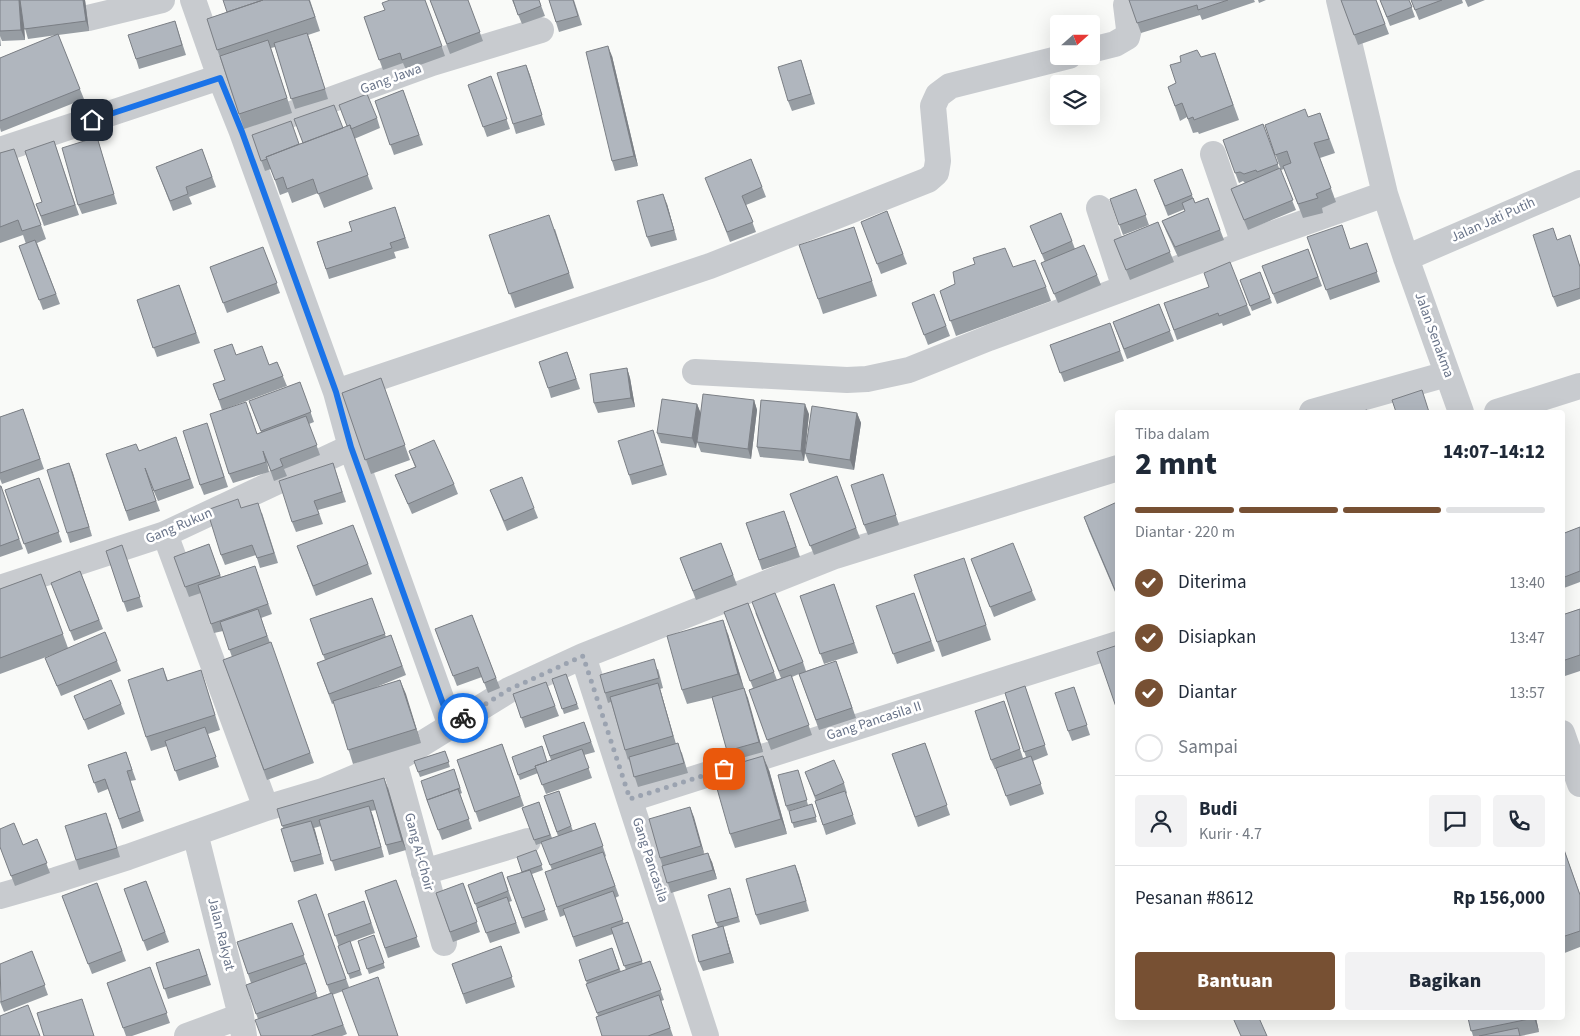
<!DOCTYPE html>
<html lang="id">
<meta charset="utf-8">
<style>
:root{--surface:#fff;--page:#f2f2f3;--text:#1f2937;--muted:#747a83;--line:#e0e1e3;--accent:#775033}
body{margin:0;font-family:"Source Sans 3",sans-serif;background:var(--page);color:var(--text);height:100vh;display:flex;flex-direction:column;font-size:19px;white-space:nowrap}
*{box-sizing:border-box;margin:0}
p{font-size:16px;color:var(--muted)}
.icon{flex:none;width:28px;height:28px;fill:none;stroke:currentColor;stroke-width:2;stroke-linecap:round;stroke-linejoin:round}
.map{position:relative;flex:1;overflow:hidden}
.drawer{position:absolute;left:1115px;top:410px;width:450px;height:610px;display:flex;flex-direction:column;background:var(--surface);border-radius:5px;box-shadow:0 5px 20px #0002}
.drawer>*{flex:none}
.needle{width:32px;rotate:69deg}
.buttons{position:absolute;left:1050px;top:15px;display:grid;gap:10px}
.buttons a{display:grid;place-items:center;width:50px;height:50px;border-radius:5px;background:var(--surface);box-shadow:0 5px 20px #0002;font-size:25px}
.pin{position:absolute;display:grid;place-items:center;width:42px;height:42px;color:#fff;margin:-21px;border-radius:10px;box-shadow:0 2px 8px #0006}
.courier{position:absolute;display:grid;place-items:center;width:50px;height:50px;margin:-25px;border:4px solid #1a73e8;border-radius:50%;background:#fff;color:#222;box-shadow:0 1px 6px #0007}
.headline em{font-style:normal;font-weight:800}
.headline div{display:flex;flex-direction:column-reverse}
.headline{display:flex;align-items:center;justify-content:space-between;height:85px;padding:0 20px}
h1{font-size:32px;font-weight:800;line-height:38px}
.bar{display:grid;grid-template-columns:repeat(4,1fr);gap:8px 5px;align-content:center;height:60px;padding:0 20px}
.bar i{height:6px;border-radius:4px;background:var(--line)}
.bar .current{background:var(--accent)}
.bar p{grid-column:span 4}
.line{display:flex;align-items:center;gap:12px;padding:0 20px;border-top:1px solid var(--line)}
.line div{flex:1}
.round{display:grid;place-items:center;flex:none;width:52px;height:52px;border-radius:5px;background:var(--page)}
ol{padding:0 20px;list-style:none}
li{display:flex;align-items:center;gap:15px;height:55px}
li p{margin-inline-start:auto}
li .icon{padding:5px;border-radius:50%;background:var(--accent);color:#fff;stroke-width:4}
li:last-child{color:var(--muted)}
li i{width:28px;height:28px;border:2px solid var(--line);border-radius:50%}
.primary-button{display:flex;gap:10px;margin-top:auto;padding:10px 20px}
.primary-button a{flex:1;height:58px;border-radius:5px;background:var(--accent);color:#fff;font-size:20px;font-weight:800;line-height:58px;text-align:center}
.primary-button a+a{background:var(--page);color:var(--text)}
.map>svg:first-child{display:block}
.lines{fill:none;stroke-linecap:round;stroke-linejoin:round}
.minor{stroke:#c8cbcf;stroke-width:26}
.wall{fill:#979da3}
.shaded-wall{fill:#7b7f85}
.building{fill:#b0b6be;stroke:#7b7f85}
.done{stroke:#9ba3b0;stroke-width:5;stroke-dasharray:0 9}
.route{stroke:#1a73e8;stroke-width:6}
.labels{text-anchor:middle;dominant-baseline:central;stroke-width:5;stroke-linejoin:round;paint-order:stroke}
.street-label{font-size:14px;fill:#697489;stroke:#fff}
</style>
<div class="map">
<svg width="1580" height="1036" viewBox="0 0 1580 1036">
<rect width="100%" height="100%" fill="#f9faf8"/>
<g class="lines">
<!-- minor -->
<path class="minor" d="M193 0 220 77 242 132 336 392 351 447 451 726
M1339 0 1385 194 1406 258 1461 412
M88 18 162 0
M1091 50 1115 44 1127 37 1129 29 1126 5
M242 132 432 63 541 30
M0 150 220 77
M1213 154 1244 244
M1099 208 1125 288
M1406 258 1580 183
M695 372 847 380 867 379 909 370 989 338 1244 244 1385 194
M336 392 710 266 928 180 936 173 938 161 933 106 938 95 950 86 1069 56
M1312 412 1447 374
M1497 412 1580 386
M165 534 266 808
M0 588 165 534 351 447
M583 656 706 1036
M1562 733 1580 784
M394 761 444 943
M630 799 1118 644
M195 833 241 1016 244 1036
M424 872 528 841
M0 896 56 880 128 857 266 808 323 791 394 761 509 690 583 656 835 556 1118 468
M187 1036 241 1016"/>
</g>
<!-- wall -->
<path class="wall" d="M0 0H85L89 31 58 35 84 99 1 132 0 128V58L57 35 28 39 24 25 25 40 2 41 0 36 1 46H0Z
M310 0 320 31 308 35 328 99 295 109 275 47 271 48 292 113 244 129 207 19 227 12Z
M425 0 445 56 406 70 403 63 383 70 364 17Z
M430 0H468L483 41 450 54Z
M512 0H539L545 16 522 24Z
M549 0H574L582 25 559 32Z
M1129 0H1254L1255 2 1202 20 1200 15 1141 33Z
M1258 0H1266L1259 3Z
M1341 0H1376L1389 34 1358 45Z
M1380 0H1409L1415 17 1390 26Z
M1411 0H1462L1463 3 1419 20Z
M1465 0H1485L1468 7Z
M175 21 186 55 139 69 136 59Z
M1215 53 1239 120 1199 134 1198 132 1193 133 1187 117 1180 121 1168 87 1176 83 1201 57Z
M612 56 638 166 615 171 612 161Z
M801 60 815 104 792 111 788 101Z
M526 65 545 125 516 134 513 124Z
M491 76 510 129 487 137 468 85Z
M403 90 423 145 394 155 375 101Z
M1320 113 1335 153 1320 158 1336 202 1322 208 1323 213 1303 218 1284 169 1281 170 1265 125 1308 117Z
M377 118 380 128 354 139 373 189 324 208 318 193 292 203 288 192 280 195 271 169 265 171 252 135 299 144 343 128Z
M1263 124 1279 168 1296 210 1248 230 1231 189 1245 183 1243 181 1239 183 1223 140Z
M97 137 117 204 82 214 78 205Z
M54 141 79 215 44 226 36 204 42 202Z
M14 149 46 239 37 243 60 304 43 310 19 246 26 244 23 235 0 243V153Z
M202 149 216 187 189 197 192 204 173 211 156 167Z
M751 159 766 197 746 205 756 232 730 242 709 187Z
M1182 169 1195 203 1208 198 1224 240 1178 257 1166 231 1162 221 1185 211V209L1168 216 1154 180Z
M1136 189 1149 225 1123 235 1110 199Z
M667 204 677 240 651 247 647 237Z
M395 207 409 248 394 252 396 258 329 279 317 242 352 231Z
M887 211 907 264 881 274 861 222Z
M1158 222 1174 262 1130 280 1114 240Z
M1030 226 1072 241 1075 249 1097 275 1101 285 1058 303 1041 263 1045 262Z
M854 227 877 296 823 314 818 299Z
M555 229 574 288 515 308 489 235Z
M1307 237 1350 249 1367 243 1380 282 1330 300Z
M1557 240 1573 245 1580 266V299L1557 307 1553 297Z
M263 247 280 293 227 313 210 267Z
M1308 249 1322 286 1277 304 1262 266Z
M975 264 1013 267 1046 287 1051 301 956 336 940 291 955 284Z
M1260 272 1272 303 1252 311 1240 280Z
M179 285 200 343 157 357 137 300Z
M934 294 950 336 928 345 912 303Z
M1164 303 1247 305 1251 315 1223 326 1222 323 1177 340Z
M1159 304 1174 341 1127 359 1113 322Z
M1110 323 1124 361 1064 382 1050 345Z
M567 352 580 389 551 398 548 388Z
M236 355 269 365 277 362 287 386 225 409 250 412 257 434 261 432 249 401 300 382 314 422 309 424 320 455 284 469 287 476 274 481 267 461 269 472 233 483 229 474 222 410 213 384 225 380Z
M627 368 630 378 635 407 598 413 594 403Z
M381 378 410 460 371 474 342 393Z
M754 400 757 410 751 459 701 452 697 442Z
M697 404 701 414 696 448 661 443 657 433Z
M23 409 44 469 2 484 0 479V417Z
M857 413 861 423 854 470 809 463 805 453Z
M809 414 804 461 760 457 757 447Z
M210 433 228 487 204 495 200 485Z
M176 437 194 488 158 501 148 478 160 511 129 521 106 454 139 451Z
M656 440 667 475 632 485 629 475Z
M409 451 454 484 458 494 412 514 395 475 415 467Z
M69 463 92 536 70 543 67 533Z
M333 463 346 502 318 510 323 524 296 532 292 522Z
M837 476 860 538 814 555 790 494Z
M39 478 62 542 28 554 5 490Z
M886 484 899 525 868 535 864 525Z
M0 486 23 549 0 557Z
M490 490 534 508 538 518 507 531Z
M1118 504V599L1089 531 1084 517Z
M241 508 262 513 278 563 260 568 256 555 225 565 221 555Z
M788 521 800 557 762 570 746 523Z
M353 525 372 574 316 596 297 546Z
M1580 527V582L1564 588 1562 583V534Z
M721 543 737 585 696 600 680 558Z
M209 544 221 577 255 566 272 614 261 618 314 763 267 780 223 660 232 657 223 631 214 633 201 593 189 597 174 557Z
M122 545 143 607 127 612 106 551Z
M971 559 1032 591 1036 600 994 617Z
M80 571 103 629 74 641 51 583Z
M969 573 991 640 942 657 937 642Z
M41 574 68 648 117 661 121 671 61 696 45 658 57 653 0 674V589Z
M834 584 858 653 824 664 800 596Z
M914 593 935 651 897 664 876 606Z
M372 598 386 637 391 635 406 675 374 688 400 680 421 743 353 764 334 703 332 704 317 663 325 660 310 619Z
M748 603 777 680 781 678 755 612 803 662 806 671 836 661 856 718 819 730 799 674 792 677 812 735 771 750 749 690 753 688 724 612Z
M1580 609V671L1562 677V615Z
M472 615 500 688 488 693 482 677 457 686 435 629Z
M728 634 763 752 731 761 727 751 712 698 687 704 682 690Z
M163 668 168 681 201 670 220 730 208 734 219 767 179 781 167 746 151 751 146 737Z
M658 669 663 688 660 689 676 744 682 753 688 773 638 787 629 759 628 760 625 750 611 702 608 703 605 693Z
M566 674 579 709 564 714 552 679Z
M546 682 559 716 525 728 513 694Z
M1025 686 1048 755 1033 761 1044 794 1010 806 996 769H995L991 760 1004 701 1023 758 1026 757 1005 693Z
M1074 687 1090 735 1072 741 1068 731Z
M74 696 121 704 125 714 88 730Z
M584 722 595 752 584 755 592 778 546 794 538 773 520 780 512 757 547 762 551 760 543 736Z
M925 743 950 815 918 827 892 754Z
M502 744 524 806 479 822 457 760Z
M445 751 450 767 420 777 414 761Z
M126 752 136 780 130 781 144 821 122 829 108 789 98 793 88 765Z
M454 769 462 793 460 794 472 829 442 840 427 800Z
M769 770 787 834 735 848 730 834Z
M798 770 808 805 788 811 786 806Z
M805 772 844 783 847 793 846 794 856 824 826 835 815 801H816Z
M388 788 406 850 389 855 376 810 371 811 384 857 335 871 321 826 314 828 324 864 294 872 291 862 283 828 277 809Z
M559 791 573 831 595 823 606 856 605 857 619 896 615 898 624 924 628 922 643 964 650 961 664 1000 661 1001 673 1036H602L598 1016 579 960 612 948 621 972 626 970 613 934 576 947 565 915 560 917 545 872 552 870 542 843 536 845 522 808 539 802 552 838 558 836 544 796Z
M812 804 817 822 794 828 789 811Z
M690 807 704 854 712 862 717 879 671 893 660 858Z
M110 823 120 857 79 870 76 860Z
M37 839 50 873 15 886 0 847 23 845Z
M1562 844 1580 894V947L1562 954Z
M536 850 543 870 532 874 548 920 525 928 507 877 522 872Z
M795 865 809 911 760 925 756 915Z
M502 872 512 901 509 902 520 933 490 943 468 885Z
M396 880 420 947 388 958 365 891Z
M146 881 169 942 147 951 124 889Z
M97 883 126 961 92 974 62 896Z
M463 883 480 932 453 942 436 893Z
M732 893 740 922 723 927 734 963 703 971 699 962 718 927 716 923Z
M316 894 349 987 343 991 332 995 347 1034 342 1036H261L258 1019 246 985 251 983 237 942 292 923 307 965H306L318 998 330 993 298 901Z
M364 901 375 933 350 942 362 975 350 979 328 914Z
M374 935 385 968 369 974 358 941Z
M501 946 515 987 466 1004 452 964Z
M199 949 211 985 168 999 156 963Z
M32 951 48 995 4 1012 0 1002Z
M150 967 170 1023 132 1036H126L107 983Z
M1468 1018H1536L1539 1032 1521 1036H1473Z"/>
<!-- shaded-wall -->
<path class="shaded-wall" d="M19 0H22L25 40 21 30Z
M83 0H85L89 31 86 21Z
M307 33 311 43 328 99 325 89Z
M608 46 612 56 638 166 634 156Z
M526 65 530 75 545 125 542 115Z
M663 194 667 204 677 240 674 230Z
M627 368 630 378 635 407 631 398Z
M754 400 757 410 751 459 748 449Z
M697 404 701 414 696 448 692 438Z
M805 404 809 414 804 461 801 451Z
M857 413 861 423 854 470 850 460Z
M69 463 73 473 92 536 89 527Z
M723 620 728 634 744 689 738 674Z
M400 680 406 694 421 743 416 729Z
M658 683 661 692 676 746 673 736Z
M744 688 748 698 763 752 759 742Z
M763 756 769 770 787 834 781 819Z
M384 778 388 788 406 850 402 841Z
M369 806 373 816 384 857 381 847Z
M690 807 694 817 705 856 701 846Z
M311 821 315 830 324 864 321 854Z
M708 853 712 862 717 879 713 870Z
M795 865 799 875 809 911 806 901Z
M723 926 726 936 734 963 730 953Z
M1534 1018H1536L1539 1032Z"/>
<!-- building -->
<path class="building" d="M0 0H19L21 30 0 31Z
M20 0H83L86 21 24 29Z
M223 0H263L227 12Z
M263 0H309L315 17 217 50 207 19Z
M390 0H425L442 46 402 60 400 53 379 60 364 17 385 10 382 3Z
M430 0H468L480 32 447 44Z
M513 0H539L541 6 518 15Z
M549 0H573L578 16 556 22Z
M1129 0H1228L1198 10 1197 5 1137 23Z
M1341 0H1376L1385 24 1354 35Z
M1380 0H1409L1412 7 1387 17Z
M1411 0H1442L1415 10Z
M175 21 182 45 136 59 128 35Z
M307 33 325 89 291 99 274 43Z
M58 34 80 89 0 121V58Z
M268 40 287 98 239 114 220 56Z
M608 46 634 156 612 161 586 52Z
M1197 50 1201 57 1215 53 1233 105 1194 120 1193 117 1188 119 1182 103 1175 106 1168 87 1176 83 1170 65 1181 62 1180 56Z
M801 60 811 94 788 101 778 67Z
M526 65 542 115 513 124 497 73Z
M491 76 507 119 483 127 468 85Z
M403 90 419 135 390 145 375 101Z
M367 94 377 118 351 129 350 125 347 126 339 105Z
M334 105 343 128 303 143 294 119Z
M1305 109 1308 117 1320 113 1329 139 1314 143 1331 188 1316 194 1318 198 1298 204 1283 166 1291 163 1287 151 1275 155 1265 125Z
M291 121 299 144 266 157 267 159 261 161 252 135Z
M1263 124 1278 164 1257 172 1256 170 1244 174 1240 172 1235 173 1223 140Z
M350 125 368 175 318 194 313 179 287 189 283 177 275 180 266 157Z
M97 137 114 194 78 205 62 148Z
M54 141 75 205 41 216 36 204 42 202 25 151Z
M14 149 41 225 22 231 18 220 0 227V153Z
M202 149 212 177 186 187 188 194 170 201 156 167Z
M751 159 762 187 742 196 753 222 727 232 705 178Z
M1280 168 1293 200 1244 220 1231 189Z
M1182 169 1192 195 1165 206 1154 180Z
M1136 189 1146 215 1119 225 1110 199Z
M663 194 674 230 647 237 637 201Z
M1193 198 1195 203 1208 198 1220 230 1175 247 1162 221 1185 211 1182 203Z
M395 207 405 238 390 243 392 248 326 269 317 242 352 231 349 222Z
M887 211 903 254 877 264 861 222Z
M1061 213 1072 241 1042 254 1030 226Z
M549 215 569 273 509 294 489 235Z
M1158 222 1170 252 1126 270 1114 240Z
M1342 225 1350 249 1367 243 1377 272 1326 290 1307 237Z
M854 227 872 281 818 299 799 245Z
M1553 228 1557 240 1570 235 1580 267V288L1553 297 1533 235Z
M35 240 56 294 39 300 19 246Z
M1084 245 1097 275 1054 294 1041 263Z
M263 247 277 283 223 303 210 267Z
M1005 248 1013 267 1035 260 1046 287 950 321 940 291 955 284 953 272 975 264 973 258Z
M1308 249 1318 277 1273 294 1262 266Z
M1230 262 1247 305 1219 316 1218 313 1174 330 1164 303 1209 287 1204 273Z
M1260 272 1270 298 1250 306 1240 280Z
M179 285 196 333 153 348 137 300Z
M934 294 946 326 924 335 912 303Z
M1159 304 1170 331 1124 349 1113 322Z
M1110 323 1120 351 1060 373 1050 345Z
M232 344 236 355 262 346 269 365 277 362 283 376 219 400 213 384 225 380 214 350Z
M567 352 576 379 548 388 539 362Z
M627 368 631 398 594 403 590 374Z
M381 378 405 445 365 460 342 393Z
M300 382 311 412 261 431 249 401Z
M1422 390 1429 412H1396L1392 400Z
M703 394 754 400 748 449 697 442Z
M662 399 697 404 692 438 657 433Z
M761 400 805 404 801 451 757 447Z
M246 402 257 434 306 416 317 445 280 459 283 466 271 471 263 451 266 462 229 474 210 414Z
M812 406 857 413 850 460 805 453Z
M23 409 40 459 0 473V417Z
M1367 410 1368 412H1359Z
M207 423 224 477 200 485 183 431Z
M653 430 663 465 629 475 618 441Z
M176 437 190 479 154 491 145 468 156 501 126 511 106 454 136 444 139 451Z
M434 440 454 484 408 504 395 475 416 467 409 451Z
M69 463 89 527 67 533 47 470Z
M333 463 342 492 314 501 319 514 292 522 279 481Z
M883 474 896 515 864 525 851 485Z
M837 476 856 528 810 546 790 494Z
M522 477 534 508 504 521 490 490Z
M39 478 59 532 24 544 5 490Z
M0 486H1L19 539 0 546Z
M238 499 241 508 258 503 274 553 257 558 252 545 221 555 207 510Z
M1117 502 1118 504V597L1084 517Z
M784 511 796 547 759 560 746 523Z
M353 525 368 564 313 586 297 546Z
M1580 527V571L1562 578V534Z
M721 543 733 575 693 591 680 558Z
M1013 543 1032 591 990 607 971 559Z
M209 544 220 575 185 587 174 557Z
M122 545 140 597 123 602 106 551Z
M964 558 986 625 937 642 914 575Z
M255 566 268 604 211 624 198 585Z
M80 571 99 620 70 631 51 583Z
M41 574 63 634 0 658V589Z
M834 584 854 643 820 654 800 596Z
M775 593 803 662 779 671 752 602Z
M914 593 931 641 893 654 876 606Z
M372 598 385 634 323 655 310 619Z
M748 603 774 672 750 681 724 612Z
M258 609 267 636 229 650 220 622Z
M1580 609V655L1562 661V615Z
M472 615 496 678 484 683 478 667 453 676 435 629Z
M723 620 738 674 682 690 667 636Z
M105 632 117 661 57 686 45 658Z
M391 635 402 666 329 694 317 663Z
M271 642 310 753 264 770 223 660Z
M1118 645V707H1116L1097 652Z
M654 659 659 678 605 693 600 675Z
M836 661 852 708 816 720 799 674Z
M163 668 167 681 201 670 215 715 146 737 128 680Z
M566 674 577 704 562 709 552 679Z
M791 675 809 725 767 740 749 690Z
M111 680 121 704 84 720 74 696Z
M400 680 416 729 348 750 333 701Z
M546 682 555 706 521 718 513 694Z
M658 683 673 736 625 750 610 697Z
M1025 686 1045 745 1024 752 1005 693Z
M1074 687 1087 725 1068 731 1055 693Z
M744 688 759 742 727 751 712 697Z
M1004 701 1020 749 991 760 975 711Z
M584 722 591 742 550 756 543 736Z
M205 727 216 757 175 771 165 741Z
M678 743 684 763 634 777 629 757Z
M925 743 947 805 915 817 892 754Z
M502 744 520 796 475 812 457 760Z
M542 746 547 762 535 766 536 768 518 775 512 757Z
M582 749 589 768 542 785 535 766Z
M445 751 449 762 418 772 414 761Z
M126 752 132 770 127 771 140 811 119 819 105 779 94 783 88 765Z
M763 756 781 819 730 834 712 771Z
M1031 756 1041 784 1006 796 996 768Z
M834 760 844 783 815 796 805 772Z
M454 769 460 788 427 800 421 781Z
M798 770 807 800 786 806 778 775Z
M384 778 402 841 386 845 373 800 282 826 277 809Z
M458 789 469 819 438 830 427 800Z
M559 791 571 826 557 832 544 796Z
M845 791 853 815 823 825 815 801Z
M539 802 550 835 534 840 522 808Z
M812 804 816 817 792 823 789 811Z
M369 806 381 847 331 861 319 820Z
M690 807 701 846 660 858 649 819Z
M106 813 117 848 76 860 65 826Z
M311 821 321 854 291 862 281 829Z
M14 823 23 845 37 839 47 863 11 876 0 847V829Z
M595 823 603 846 550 865 541 842Z
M1562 844 1580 895V931L1562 937Z
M536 850 542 865 522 872 517 857Z
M603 852 615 886 557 907 545 872Z
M708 853 713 870 667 883 662 866Z
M795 865 806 901 756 915 746 879Z
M530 870 545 910 522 918 507 877Z
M502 872 508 891 475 904 468 885Z
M396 880 417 937 385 948 365 891Z
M146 881 165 932 143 941 124 889Z
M97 883 122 951 88 964 62 896Z
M463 883 477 922 450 932 436 893Z
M730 888 738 917 716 923 708 895Z
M613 891 623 920 573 937 563 909Z
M316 894 346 979 327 985 298 901Z
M507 897 516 923 486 933 477 908Z
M364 901 371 923 335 936 328 914Z
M628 922 642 961 624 966 611 928Z
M292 923 304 955 248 974 237 942Z
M723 926 730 953 699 962 692 935Z
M374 935 384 963 367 969 358 941Z
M350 941 360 970 348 974 338 946Z
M501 946 512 977 463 994 452 964Z
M612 948 619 969 586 981 579 960Z
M199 949 207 975 164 989 156 963Z
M32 951 45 985 1 1002 0 964Z
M650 961 661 990 597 1013 586 984Z
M306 963 316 992 256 1014 246 985Z
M150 967 167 1013 123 1028 107 983Z
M378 977 398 1036H359L342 990Z
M332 993 343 1025 311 1036H261L255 1020Z
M659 995 670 1028 648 1036H602L596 1017Z
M82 999 94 1036H44L37 1013Z
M28 1005 40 1036H0V1016Z
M1233 1018H1259L1267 1036H1241Z
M1468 1018H1534L1471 1031Z
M1518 1028 1520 1036H1479Z"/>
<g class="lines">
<!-- done -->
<path class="done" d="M463 718 508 690 583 656 630 799 724 769"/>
<!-- route -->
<path class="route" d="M92 120 220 78 242 132 336 392 351 447 451 726 463 718"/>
</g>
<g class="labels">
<!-- street labels -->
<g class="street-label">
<text transform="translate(391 79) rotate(-20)">Gang Jawa</text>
<text transform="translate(1493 220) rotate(-24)">Jalan Jati Putih</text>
<text transform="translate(1434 335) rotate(70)">Jalan Senakma</text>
<text transform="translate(179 526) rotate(-23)">Gang Rukun</text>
<text transform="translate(874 721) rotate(-18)">Gang Pancasila II</text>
<text transform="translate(419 852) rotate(75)">Gang Al-Choir</text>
<text transform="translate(650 860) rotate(72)">Gang Pancasila</text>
<text transform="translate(221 934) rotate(76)">Jalan Rakyat</text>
</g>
</g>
</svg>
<div class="buttons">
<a><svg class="needle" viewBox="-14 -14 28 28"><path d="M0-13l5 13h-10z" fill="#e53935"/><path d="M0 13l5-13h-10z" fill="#747a83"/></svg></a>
<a><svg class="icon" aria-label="layers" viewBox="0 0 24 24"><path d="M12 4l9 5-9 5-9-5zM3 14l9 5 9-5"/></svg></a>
</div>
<div class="pin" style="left:724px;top:769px;background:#ea580c"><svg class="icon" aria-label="bag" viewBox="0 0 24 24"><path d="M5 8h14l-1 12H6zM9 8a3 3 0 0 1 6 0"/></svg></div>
<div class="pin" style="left:92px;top:120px;background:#1f2937"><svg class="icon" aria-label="home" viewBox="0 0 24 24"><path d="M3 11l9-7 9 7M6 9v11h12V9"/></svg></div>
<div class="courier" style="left:463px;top:718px"><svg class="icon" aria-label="bike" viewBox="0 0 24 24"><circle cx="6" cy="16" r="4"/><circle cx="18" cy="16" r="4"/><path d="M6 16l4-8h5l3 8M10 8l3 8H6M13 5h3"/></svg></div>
<section class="drawer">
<div class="headline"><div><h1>2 mnt</h1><p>Tiba dalam</p></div><em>14:07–14:12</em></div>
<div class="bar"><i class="current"></i><i class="current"></i><i class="current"></i><i></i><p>Diantar · 220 m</p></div>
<ol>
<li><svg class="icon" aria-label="check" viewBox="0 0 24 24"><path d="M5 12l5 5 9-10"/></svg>Diterima<p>13:40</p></li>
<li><svg class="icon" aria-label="check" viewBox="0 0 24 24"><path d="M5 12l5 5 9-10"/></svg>Disiapkan<p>13:47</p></li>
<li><svg class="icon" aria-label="check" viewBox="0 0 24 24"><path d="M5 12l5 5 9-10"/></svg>Diantar<p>13:57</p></li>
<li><i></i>Sampai</li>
</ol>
<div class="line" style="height:90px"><a class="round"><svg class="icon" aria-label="person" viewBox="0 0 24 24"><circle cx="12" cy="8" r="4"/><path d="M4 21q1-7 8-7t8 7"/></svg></a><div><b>Budi</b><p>Kurir · 4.7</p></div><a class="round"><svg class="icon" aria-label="chat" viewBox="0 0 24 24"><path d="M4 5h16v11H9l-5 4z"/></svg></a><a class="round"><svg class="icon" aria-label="phone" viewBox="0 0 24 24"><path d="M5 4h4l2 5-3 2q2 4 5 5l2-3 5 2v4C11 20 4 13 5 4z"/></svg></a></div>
<div class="line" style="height:65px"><div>Pesanan #8612</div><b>Rp 156,000</b></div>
<div class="primary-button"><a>Bantuan</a><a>Bagikan</a></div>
</section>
</div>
